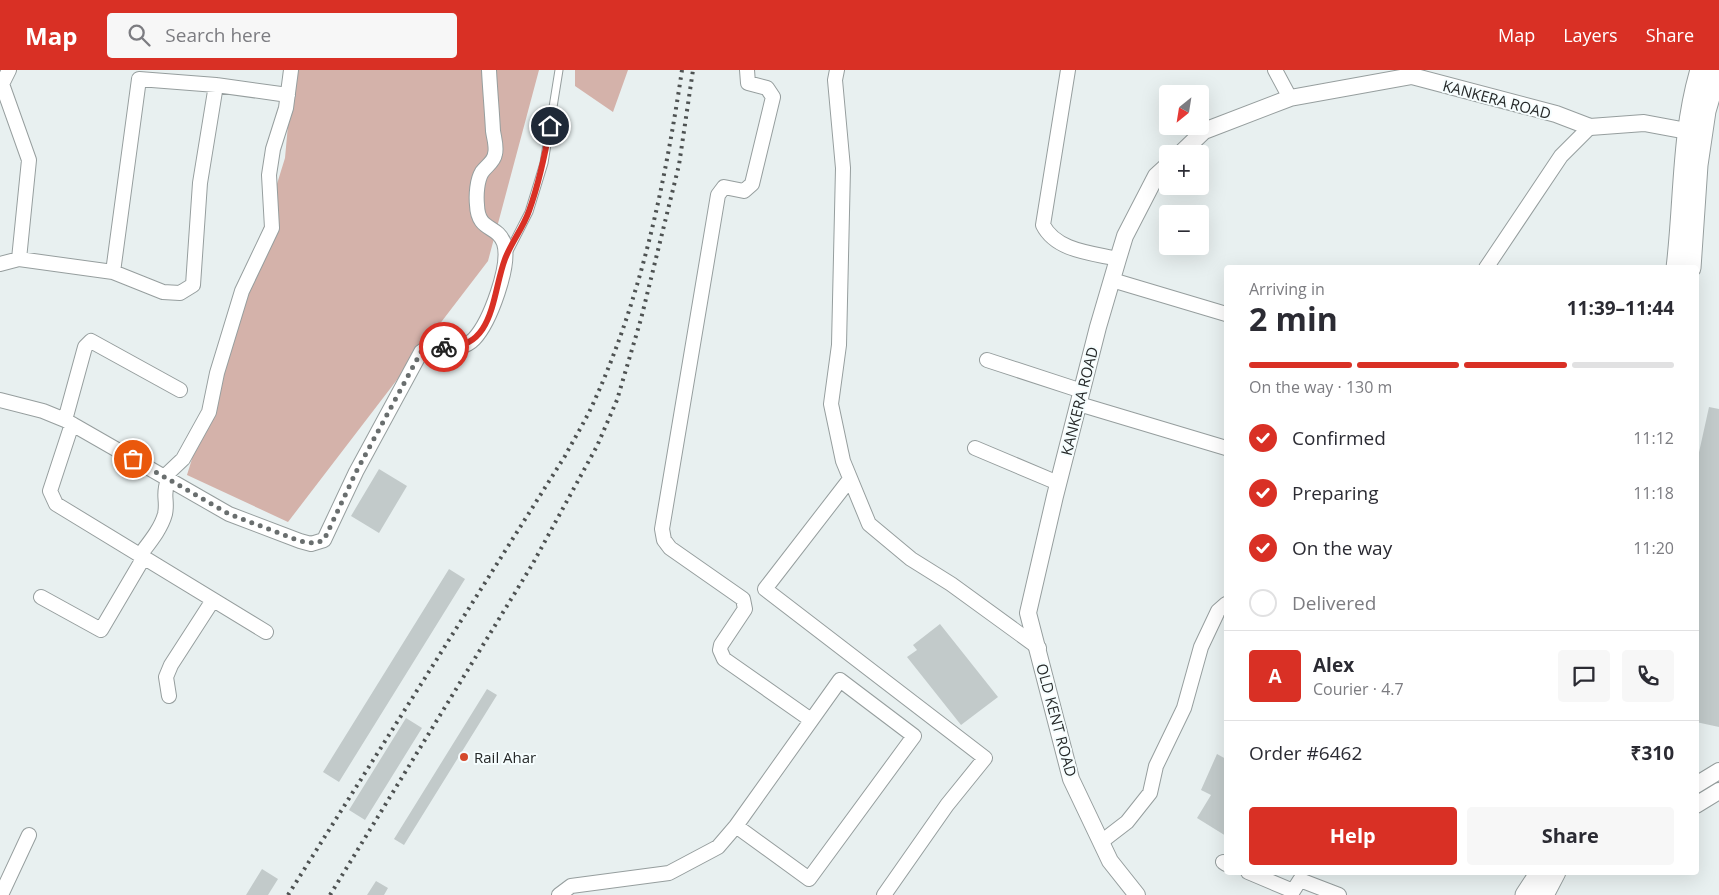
<!DOCTYPE html>
<meta charset="utf-8">
<style>
:root{--surface:#fff;--page:#f7f7f7;--text:#2b2b33;--muted:#7c7c81;--line:#e1e1e2;--accent:#d93025}
body{margin:0;font-family:"Open Sans",sans-serif;background:var(--page);color:var(--text);height:100vh;display:flex;flex-direction:column;font-size:19px;white-space:nowrap}
*{box-sizing:border-box;margin:0}
p{font-size:16px;color:var(--muted)}
.icon{flex:none;width:28px;height:28px;fill:none;stroke:currentColor;stroke-width:2;stroke-linecap:round;stroke-linejoin:round}
.map{position:relative;flex:1;overflow:hidden}
.drawer{position:absolute;left:1224px;top:195px;width:475px;height:610px;display:flex;flex-direction:column;background:var(--surface);border-radius:5px;box-shadow:0 5px 20px #0002}
.drawer>*{flex:none}
.needle{width:32px;rotate:210deg}
.fabs{position:absolute;left:1159px;top:15px;display:grid;gap:10px}
.fabs a{display:grid;place-items:center;width:50px;height:50px;border-radius:5px;background:var(--surface);box-shadow:0 5px 20px #0002;font-size:25px}
.pin{position:absolute;display:grid;place-items:center;width:42px;height:42px;color:#fff;margin:-21px;border:2px solid #fff;border-radius:50%;box-shadow:0 1px 5px #0007}
.courier{position:absolute;display:grid;place-items:center;width:50px;height:50px;margin:-25px;border:4px solid #d93025;border-radius:50%;background:#fff;color:#222;box-shadow:0 1px 6px #0007}
.overview em{font-style:normal;font-weight:700}
.overview div{display:flex;flex-direction:column-reverse}
.overview{display:flex;align-items:center;justify-content:space-between;height:85px;padding:0 25px}
h1{font-size:32px;font-weight:700;line-height:38px}
.bar{display:grid;grid-template-columns:repeat(4,1fr);gap:8px 5px;align-content:center;height:60px;padding:0 25px}
.bar i{height:6px;border-radius:4px;background:var(--line)}
.bar .current{background:var(--accent)}
.bar p{grid-column:span 4}
.line{display:flex;align-items:center;gap:12px;padding:0 25px;border-top:1px solid var(--line)}
.line div{flex:1}
.round{display:grid;place-items:center;flex:none;width:52px;height:52px;border-radius:5px;background:var(--page)}
ol{padding:0 25px;list-style:none}
li{display:flex;align-items:center;gap:15px;height:55px}
li p{margin-inline-start:auto}
li .icon{padding:5px;border-radius:50%;background:var(--accent);color:#fff;stroke-width:4}
li:last-child{color:var(--muted)}
li i{width:28px;height:28px;border:2px solid var(--line);border-radius:50%}
.cta{display:flex;gap:10px;margin-top:auto;padding:10px 25px}
.cta a{flex:1;height:58px;border-radius:5px;background:var(--accent);color:#fff;font-size:20px;font-weight:700;line-height:58px;text-align:center}
.cta a+a{background:var(--page);color:var(--text)}
header{display:flex;align-items:center;gap:30px;box-sizing:border-box;height:70px;padding:0 25px;background:var(--accent);color:#fff}
header strong{font-size:24px}
nav{display:flex;gap:28px;margin-inline-start:auto;font-size:18px}
.search{width:350px;height:45px;background:var(--page);display:flex;align-items:center;gap:12px;box-sizing:border-box;padding:0 18px;border-radius:5px;color:var(--muted);font-size:19px}
.map>svg:first-child{display:block}
.green{fill:#d4b2aa}
.building{fill:#c2caca}
.lines{fill:none;stroke-linecap:round;stroke-linejoin:round}
.service-casing{stroke:#969e9e;stroke-width:9}
.minor-casing{stroke:#969e9e;stroke-width:16}
.tertiary-casing{stroke:#969e9e;stroke-width:18}
.secondary-casing{stroke:#969e9e;stroke-width:21}
.service{stroke:#fff;stroke-width:7}
.minor{stroke:#fff;stroke-width:14}
.tertiary{stroke:#fff;stroke-width:16}
.secondary{stroke:#fff;stroke-width:19}
.rail{stroke:#4e5252;stroke-width:4;stroke-dasharray:2.5 5;stroke-linecap:butt}
.done{stroke:#696e6e;stroke-width:5;stroke-dasharray:0 9}
.route{stroke:#d93025;stroke-width:6}
.poi-dot{fill:#d4492c;stroke:#f5fdfe;stroke-width:2}
.labels{text-anchor:middle;dominant-baseline:central;stroke-width:4;stroke-linejoin:round;paint-order:stroke}
.street-label{font-size:15px;fill:#252828;stroke:#f5fdfe}
.poi-label{font-size:15px;fill:#252828;stroke:#f5fdfe;text-anchor:start}
</style>
<header>
<strong>Map</strong>
<div class="search"><svg class="icon" aria-label="search" viewBox="0 0 24 24"><circle cx="10" cy="10" r="6"/><path d="M15 15l6 6"/></svg>Search here</div>
<nav><a>Map</a><a>Layers</a><a>Share</a></nav>
</header>
<div class="map">
<svg width="1719" height="825" viewBox="0 0 1719 825">
<rect width="100%" height="100%" fill="#e8f0f0"/>
<!-- green -->
<path class="green" d="M293 0H539L488 191 288 452 187 405 285 88Z
M575 0H628L613 42 575 16Z"/>
<!-- building -->
<path class="building" d="M1709 337 1719 339V657L1696 652V396Z
M379 399 407 416 379 463 351 446Z
M449 499 465 509 339 712 323 702Z
M940 554 998 627 961 655 907 587 917 580 913 575Z
M487 619 497 625 404 775 394 769Z
M406 648 422 658 365 750 349 740Z
M1217 684 1226 689V766L1197 748 1211 725 1201 720Z
M262 799 278 809 268 825H246Z
M376 811 388 818 384 825H367Z"/>
<g class="lines">
<defs>
<path id="service" d="M507 185 529 142 544 93 559 0"/>
<path id="minor" d="M747 0 748 13 767 18 773 27 752 114 744 121 724 117 718 125 662 459 664 470 670 478 743 529 745 539 721 575 720 580 724 589 811 650
M837 0 835 10 843 98 839 275 831 334 843 391 869 454 911 489 951 514 1039 578
M1068 0 1043 155C1056 181 1092 183 1118 189
M1275 0 1290 28
M2 14 29 90 19 189
M2 14 9 0
M0 194 19 189 113 202 163 222 180 223 193 215 200 113 216 15
M1486 198 1561 86 1590 57
M113 202 139 9 216 15 288 25
M1112 210 1226 244
M987 290 1082 321
M0 330 43 341 65 350 229 444 300 471 311 474 324 470 356 402 421 282C436 270 459 285 474 269 490 252 511 195 504 173 497 154 478 162 477 135 476 125 477 110 482 102 486 96 494 92 495 84 497 77 494 68 493 61 492 41 490 20 489 0
M1079 334 1226 378
M65 350 85 277 91 271 180 320
M72 354 50 421 56 434 266 562
M975 378 1058 413
M164 407 183 389 209 342 217 303 242 221 272 158 269 105 273 79 286 38 291 0
M850 409 765 519 985 688 947 735 884 825
M140 485C149 473 161 459 165 444 168 430 162 425 168 410
M41 527 101 560 144 487
M169 626 166 607 171 595 213 530
M1101 772 1127 752 1150 723 1156 696 1184 638 1201 577 1218 541 1226 534
M1223 792 1226 794
M1248 802 1293 821 1300 810 1339 825
M1 825 29 765
M559 825 571 816 669 803 718 777 736 756 840 610 914 666 809 809 736 756"/>
<path id="tertiary" d="M1180 84 1204 61 1290 28 1412 6 1556 44 1590 57 1644 53 1687 61
M1696 715 1719 701
M1696 735 1719 721
M1137 825 1110 791 1071 709 1028 543 1055 426 1098 257 1118 189 1125 166 1156 106 1168 95"/>
<path id="secondary" d="M1676 198C1684 132 1681 64 1700 0
M1691 198 1698 95 1706 41 1718 0
M1525 825 1540 802
M1544 825 1556 802"/>
</defs>
<!-- service casing -->
<use href="#service" class="service-casing"/>
<!-- minor casing -->
<use href="#minor" class="minor-casing"/>
<!-- tertiary casing -->
<use href="#tertiary" class="tertiary-casing"/>
<!-- secondary casing -->
<use href="#secondary" class="secondary-casing"/>
<!-- service -->
<use href="#service" class="service"/>
<!-- minor -->
<use href="#minor" class="minor"/>
<!-- tertiary -->
<use href="#tertiary" class="tertiary"/>
<!-- secondary -->
<use href="#secondary" class="secondary"/>
<!-- rail -->
<path class="rail" d="M288 825 565 386C574 369 584 353 592 336 641 230 665 114 682 0
M330 825 532 495 597 376 617 330 641 249 679 95 693 0"/>
</g>
<g class="lines">
<!-- done -->
<path class="done" d="M133 389 229 444 300 471C309 473 315 474 324 470L356 402 421 282 426 277H444"/>
<!-- route -->
<path class="route" d="M444 277C495 280 492 223 505 189 511 173 523 158 529 141 539 113 545 85 550 56"/>
</g>
<!-- markers -->
<circle class="poi-dot" cx="464" cy="687" r="5"/>
<g class="labels">
<!-- street labels -->
<g class="street-label">
<text transform="translate(1497 29) rotate(15)">KANKERA ROAD</text>
<text transform="translate(1079 331) rotate(-76)">KANKERA ROAD</text>
<text transform="translate(1057 650) rotate(75)">OLD KENT ROAD</text>
</g>
<!-- poi labels -->
<g class="poi-label">
<text x="474" y="687">Rail Ahar</text>
</g>
</g>
</svg>
<div class="fabs">
<a><svg class="needle" viewBox="-14 -14 28 28"><path d="M0-13l5 13h-10z" fill="#e53935"/><path d="M0 13l5-13h-10z" fill="#7c7c81"/></svg></a>
<a>+</a>
<a>−</a>
</div>
<div class="pin" style="left:133px;top:389px;background:#ea580c"><svg class="icon" aria-label="bag" viewBox="0 0 24 24"><path d="M5 8h14l-1 12H6zM9 8a3 3 0 0 1 6 0"/></svg></div>
<div class="pin" style="left:550px;top:56px;background:#1f2937"><svg class="icon" aria-label="home" viewBox="0 0 24 24"><path d="M3 11l9-7 9 7M6 9v11h12V9"/></svg></div>
<div class="courier" style="left:444px;top:277px"><svg class="icon" aria-label="bike" viewBox="0 0 24 24"><circle cx="6" cy="16" r="4"/><circle cx="18" cy="16" r="4"/><path d="M6 16l4-8h5l3 8M10 8l3 8H6M13 5h3"/></svg></div>
<section class="drawer">
<div class="overview"><div><h1>2 min</h1><p>Arriving in</p></div><em>11:39–11:44</em></div>
<div class="bar"><i class="current"></i><i class="current"></i><i class="current"></i><i></i><p>On the way · 130 m</p></div>
<ol>
<li><svg class="icon" aria-label="check" viewBox="0 0 24 24"><path d="M5 12l5 5 9-10"/></svg>Confirmed<p>11:12</p></li>
<li><svg class="icon" aria-label="check" viewBox="0 0 24 24"><path d="M5 12l5 5 9-10"/></svg>Preparing<p>11:18</p></li>
<li><svg class="icon" aria-label="check" viewBox="0 0 24 24"><path d="M5 12l5 5 9-10"/></svg>On the way<p>11:20</p></li>
<li><i></i>Delivered</li>
</ol>
<div class="line" style="height:90px"><b class="round" style="background:var(--accent);color:#fff">A</b><div><b>Alex</b><p>Courier · 4.7</p></div><a class="round"><svg class="icon" aria-label="chat" viewBox="0 0 24 24"><path d="M4 5h16v11H9l-5 4z"/></svg></a><a class="round"><svg class="icon" aria-label="phone" viewBox="0 0 24 24"><path d="M5 4h4l2 5-3 2q2 4 5 5l2-3 5 2v4C11 20 4 13 5 4z"/></svg></a></div>
<div class="line" style="height:65px"><div>Order #6462</div><b>₹310</b></div>
<div class="cta"><a>Help</a><a>Share</a></div>
</section>
</div>
